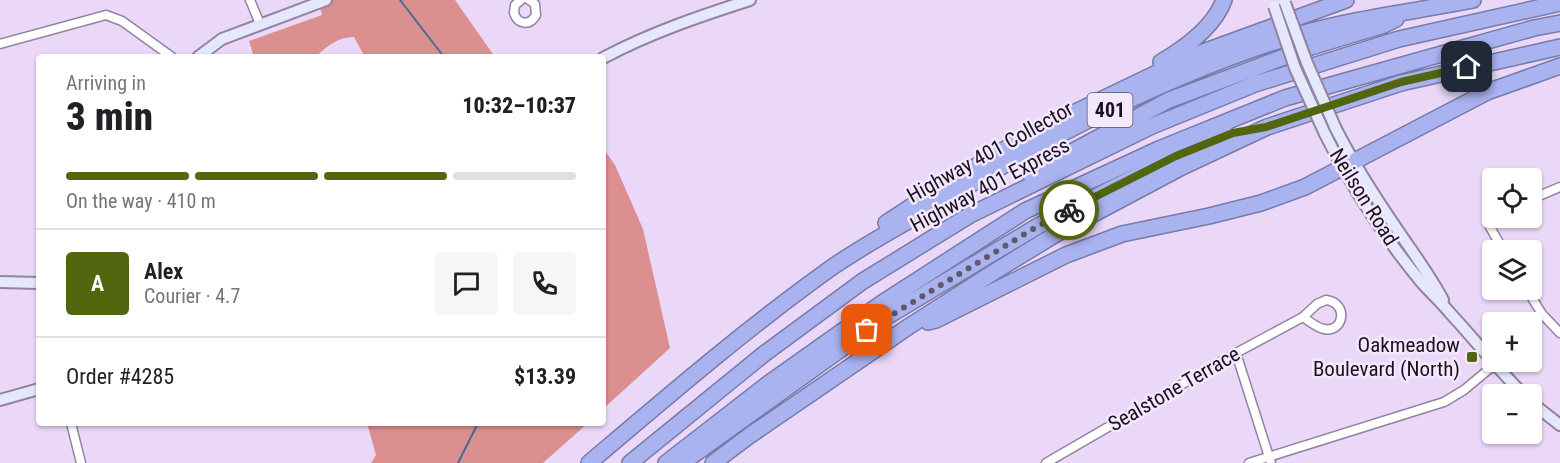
<!DOCTYPE html>
<meta charset="utf-8">
<style>
:root{--surface:#fff;--page:#f6f6f6;--text:#202124;--muted:#757577;--line:#e0e0e0;--accent:#52650f}
body{margin:0;font-family:"Roboto Condensed",sans-serif;background:var(--page);color:var(--text);height:100vh;display:flex;flex-direction:column;font-size:22px;white-space:nowrap}
*{box-sizing:border-box;margin:0}
p{font-size:20px;color:var(--muted)}
.icon{flex:none;width:33px;height:33px;fill:none;stroke:currentColor;stroke-width:2;stroke-linecap:round;stroke-linejoin:round}
.map{position:relative;flex:1;overflow:hidden}
.sheet{position:absolute;left:36px;top:54px;width:570px;height:372px;display:flex;flex-direction:column;background:var(--surface);border-radius:6px;box-shadow:0 2px 4px #0004}
.sheet>*{flex:none}
.buttons{position:absolute;left:1482px;top:168px;display:grid;gap:12px}
.buttons a{display:grid;place-items:center;width:60px;height:60px;border-radius:6px;background:var(--surface);box-shadow:0 2px 4px #0004;font-size:30px}
.pin{position:absolute;display:grid;place-items:center;width:51px;height:51px;color:#fff;margin:-26px;border-radius:12px;box-shadow:0 3px 9px #0006}
.courier{position:absolute;display:grid;place-items:center;width:60px;height:60px;margin:-30px;border:4px solid #52650f;border-radius:50%;background:#fff;color:#222;box-shadow:0 2px 8px #0007}
.summary em{font-style:normal;font-weight:800}
.summary div{display:flex;flex-direction:column-reverse}
.summary{display:flex;align-items:center;justify-content:space-between;height:102px;padding:0 30px}
h1{font-size:39px;font-weight:800;line-height:45px}
.bar{display:grid;grid-template-columns:repeat(4,1fr);gap:9px 6px;align-content:center;height:72px;padding:0 30px}
.bar i{height:8px;border-radius:4px;background:var(--line)}
.bar .on{background:var(--accent)}
.bar p{grid-column:span 4}
.line{display:flex;align-items:center;gap:15px;padding:0 30px;border-top:2px solid var(--line)}
.line div{flex:1}
.round{display:grid;place-items:center;flex:none;width:63px;height:63px;border-radius:6px;background:var(--page)}
.map>svg:first-child{display:block}
.forest{fill:#db8f8f}
.lines{fill:none;stroke-linecap:round;stroke-linejoin:round}
.stream{stroke:#456e91;stroke-width:2}
.street-casing{stroke:#9482a1;stroke-width:11}
.secondary-casing{stroke:#9482a1;stroke-width:14}
.highway-casing{stroke:#777ba7;stroke-width:18}
.street{stroke:#fff;stroke-width:8}
.secondary{stroke:#e5e8fa;stroke-width:10}
.highway{stroke:#a9b3f0;stroke-width:15}
.secondary-bridge-casing{stroke:#9482a1;stroke-width:14;stroke-linecap:butt}
.secondary-bridge{stroke:#e5e8fa;stroke-width:10}
.done{stroke:#63586b;stroke-width:6;stroke-dasharray:0 10.8}
.route{stroke:#52650f;stroke-width:8}
.poi-dot{fill:#52650f;stroke:#f4e8fd;stroke-width:2}
.labels{text-anchor:middle;dominant-baseline:central;stroke-width:5;stroke-linejoin:round;paint-order:stroke}
.shield{fill:#f4e8fd;stroke:#5b5362;stroke-width:1.5}
.shield-label{font-size:20px;font-weight:bold;fill:#1a131f}
.street-label{font-size:21px;fill:#1a131f;stroke:#f4e8fd}
.poi-label{font-size:21px;fill:#1a131f;stroke:#f4e8fd;text-anchor:end}
</style>
<div class="map">
<svg width="1560" height="463" viewBox="0 0 1560 463">
<rect width="100%" height="100%" fill="#ebd8f9"/>
<!-- forest -->
<path class="forest" d="M318 0H455L495 57H365L354 37C337 37 328 46 315 57H254L249 41 322 15Z
M603 148 615 165 643 229 670 348 603 409Z
M367 423H588L543 463H371L376 455Z"/>
<g class="lines">
<!-- stream -->
<path class="stream" d="M400 0 444 57
M458 463 478 423"/>
<defs>
<path id="street" d="M250 0 260 24
M521 0 515 5 514 13C518 25 530 26 536 15L535 4 529 0
M0 44 106 15 122 21 172 57
M1532 199 1560 187
M1494 218 1490 227 1503 250
M1527 290 1542 314 1560 333
M1326 300C1349 303 1344 333 1324 329 1317 328 1309 321 1303 317L1317 304Z
M1236 353 1271 463
M71 423 81 463
M1046 463 1236 353 1303 317
M1249 463 1444 402 1464 390 1494 365"/>
<path id="secondary" d="M198 57 222 39 326 0
M603 58C650 33 700 16 750 0
M1336 129C1354 164 1375 197 1397 229 1413 253 1430 275 1443 300
M1325 134C1351 187 1384 237 1422 283 1431 293 1441 302 1450 313 1475 340 1497 368 1523 394
M0 282 39 283
M0 400 39 389
M1532 403 1560 425"/>
<path id="highway" d="M1161 62C1185 48 1214 27 1224 0
M1030 174 1169 100 1311 47 1384 25 1396 19
M886 223 947 183 1040 129 1192 56 1346 0
M928 322 936 320 1066 255 1122 234 1209 216 1261 203 1305 187 1487 92 1560 66
M589 463C668 396 747 328 831 268 861 247 895 229 927 210 1037 144 1152 82 1274 42 1339 20 1407 13 1473 0
M630 463 764 354 863 281 970 215 1152 126 1255 84 1399 39 1560 3
M666 463 769 383 882 303 1025 211 1159 149 1285 98 1534 28 1560 23
M678 463 692 456 883 319 1038 226 1176 156 1227 135
M713 463 749 436 908 327 994 272 1056 234 1182 167 1267 127 1401 83 1560 47"/>
</defs>
<!-- street casing -->
<use href="#street" class="street-casing"/>
<!-- secondary casing -->
<use href="#secondary" class="secondary-casing"/>
<!-- highway casing -->
<use href="#highway" class="highway-casing"/>
<!-- street -->
<use href="#street" class="street"/>
<!-- secondary -->
<use href="#secondary" class="secondary"/>
<!-- highway -->
<use href="#highway" class="highway"/>
<defs>
<path id="secondary-bridge" d="M1285 3 1307 63 1336 129
M1274 6 1295 68 1325 134"/>
</defs>
<!-- secondary-bridge casing -->
<use href="#secondary-bridge" class="secondary-bridge-casing"/>
<!-- secondary-bridge -->
<use href="#secondary-bridge" class="secondary-bridge"/>
</g>
<g class="lines">
<!-- done -->
<path class="done" d="M867 330 1038 226 1069 210"/>
<!-- route -->
<path class="route" d="M1069 210 1176 156 1233 133 1266 127 1401 82 1467 67"/>
</g>
<!-- markers -->
<rect class="poi-dot" x="1466" y="351" width="12" height="12" rx="3"/>
<g class="labels">
<!-- shield labels -->
<rect class="shield" x="1087.5" y="93" width="45" height="34" rx="4.5"/>
<g class="shield-label">
<text x="1110" y="110">401</text>
</g>
<!-- street labels -->
<g class="street-label">
<text transform="translate(990 152) rotate(-29)">Highway 401 Collector</text>
<text transform="translate(990 185) rotate(-28)">Highway 401 Express</text>
<text transform="translate(1364 197) rotate(58)">Neilson Road</text>
<text transform="translate(1174 389) rotate(-30)">Sealstone Terrace</text>
</g>
<!-- poi labels -->
<g class="poi-label">
<text x="1460" y="345">Oakmeadow<tspan x="1460" dy="24">Boulevard (North)</tspan></text>
</g>
</g>
</svg>
<div class="buttons">
<a><svg class="icon" aria-label="locate" viewBox="0 0 24 24"><circle cx="12" cy="12" r="6"/><path d="M12 2v4M12 18v4M2 12h4M18 12h4"/></svg></a>
<a><svg class="icon" aria-label="layers" viewBox="0 0 24 24"><path d="M12 4l9 5-9 5-9-5zM3 14l9 5 9-5"/></svg></a>
<a>+</a>
<a>−</a>
</div>
<div class="pin" style="left:867px;top:330px;background:#ea580c"><svg class="icon" aria-label="bag" viewBox="0 0 24 24"><path d="M5 8h14l-1 12H6zM9 8a3 3 0 0 1 6 0"/></svg></div>
<div class="pin" style="left:1467px;top:67px;background:#1f2937"><svg class="icon" aria-label="home" viewBox="0 0 24 24"><path d="M3 11l9-7 9 7M6 9v11h12V9"/></svg></div>
<div class="courier" style="left:1069px;top:210px"><svg class="icon" aria-label="bike" viewBox="0 0 24 24"><circle cx="6" cy="16" r="4"/><circle cx="18" cy="16" r="4"/><path d="M6 16l4-8h5l3 8M10 8l3 8H6M13 5h3"/></svg></div>
<section class="sheet">
<div class="summary"><div><h1>3 min</h1><p>Arriving in</p></div><em>10:32–10:37</em></div>
<div class="bar"><i class="on"></i><i class="on"></i><i class="on"></i><i></i><p>On the way · 410 m</p></div>
<div class="line" style="height:108px"><b class="round" style="background:var(--accent);color:#fff">A</b><div><b>Alex</b><p>Courier · 4.7</p></div><a class="round"><svg class="icon" aria-label="chat" viewBox="0 0 24 24"><path d="M4 5h16v11H9l-5 4z"/></svg></a><a class="round"><svg class="icon" aria-label="phone" viewBox="0 0 24 24"><path d="M5 4h4l2 5-3 2q2 4 5 5l2-3 5 2v4C11 20 4 13 5 4z"/></svg></a></div>
<div class="line" style="height:78px"><div>Order #4285</div><b>$13.39</b></div>
</section>
</div>
